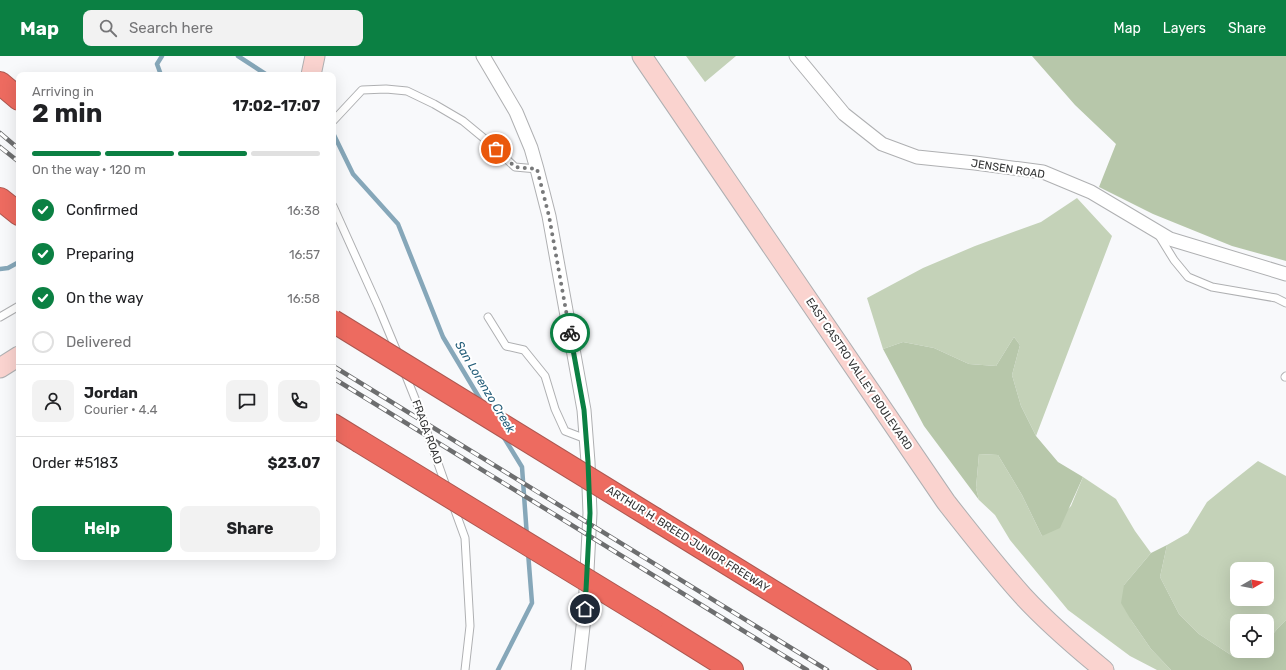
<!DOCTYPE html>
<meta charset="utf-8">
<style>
:root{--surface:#fff;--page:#f2f2f2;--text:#202124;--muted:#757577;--line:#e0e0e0;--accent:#0b8043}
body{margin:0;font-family:Rubik,sans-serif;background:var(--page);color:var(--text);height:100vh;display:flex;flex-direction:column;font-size:15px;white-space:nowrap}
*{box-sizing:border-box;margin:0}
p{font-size:13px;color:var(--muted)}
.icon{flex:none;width:22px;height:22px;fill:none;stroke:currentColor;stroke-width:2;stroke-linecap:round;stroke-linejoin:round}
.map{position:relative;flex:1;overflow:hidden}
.sheet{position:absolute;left:16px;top:16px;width:320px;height:488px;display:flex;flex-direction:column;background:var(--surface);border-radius:8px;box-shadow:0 4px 16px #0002}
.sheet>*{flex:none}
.needle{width:26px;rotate:81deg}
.controls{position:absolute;left:1230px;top:506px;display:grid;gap:8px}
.controls a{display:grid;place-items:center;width:44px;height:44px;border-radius:8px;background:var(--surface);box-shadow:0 4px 16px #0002;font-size:20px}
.pin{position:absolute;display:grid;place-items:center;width:34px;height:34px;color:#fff;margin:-17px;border:2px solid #fff;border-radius:50%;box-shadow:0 1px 4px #0007}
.courier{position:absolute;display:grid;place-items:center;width:40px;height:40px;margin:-20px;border:3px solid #0b8043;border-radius:50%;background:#fff;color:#222;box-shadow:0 1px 5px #0007}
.overview em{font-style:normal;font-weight:700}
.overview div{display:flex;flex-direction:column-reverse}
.overview{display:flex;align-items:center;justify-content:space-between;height:68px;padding:0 16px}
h1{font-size:26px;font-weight:700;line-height:30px}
.bar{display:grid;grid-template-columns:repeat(4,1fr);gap:6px 4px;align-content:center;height:48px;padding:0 16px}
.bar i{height:5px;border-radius:3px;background:var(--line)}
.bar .selected{background:var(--accent)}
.bar p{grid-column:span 4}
.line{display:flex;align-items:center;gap:10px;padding:0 16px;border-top:1px solid var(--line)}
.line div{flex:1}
.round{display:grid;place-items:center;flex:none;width:42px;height:42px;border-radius:8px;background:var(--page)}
ol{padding:0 16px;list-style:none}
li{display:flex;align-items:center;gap:12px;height:44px}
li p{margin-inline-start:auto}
li .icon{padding:4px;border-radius:50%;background:var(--accent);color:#fff;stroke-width:4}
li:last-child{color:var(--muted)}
li i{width:22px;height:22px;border:2px solid var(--line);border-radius:50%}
.primary-button{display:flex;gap:8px;margin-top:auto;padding:8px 16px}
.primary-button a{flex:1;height:46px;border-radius:8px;background:var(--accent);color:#fff;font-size:16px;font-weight:700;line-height:46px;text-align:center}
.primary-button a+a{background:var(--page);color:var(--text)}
header{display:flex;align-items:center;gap:24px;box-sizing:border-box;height:56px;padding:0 20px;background:var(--accent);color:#fff}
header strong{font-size:19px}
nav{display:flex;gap:22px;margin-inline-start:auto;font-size:14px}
.search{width:280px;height:36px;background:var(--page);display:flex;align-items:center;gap:10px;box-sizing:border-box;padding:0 14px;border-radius:8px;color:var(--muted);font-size:15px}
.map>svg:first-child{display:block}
.green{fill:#c4d2b8;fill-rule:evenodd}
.forest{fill:#b7c7aa}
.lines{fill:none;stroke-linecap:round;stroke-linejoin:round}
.stream{stroke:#86a7b9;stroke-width:4.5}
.lane-casing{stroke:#afb0b2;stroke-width:9}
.street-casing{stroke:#afb0b2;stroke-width:15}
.secondary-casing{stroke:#afb0b2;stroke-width:21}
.highway-casing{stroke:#ac5851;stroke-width:24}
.lane{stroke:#fff;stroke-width:7}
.street{stroke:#fff;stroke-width:13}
.secondary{stroke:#fad3cf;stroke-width:19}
.highway{stroke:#ed6b60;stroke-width:22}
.rail-casing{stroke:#6d6e6f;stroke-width:4.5}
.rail{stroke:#fff;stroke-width:3;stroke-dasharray:9;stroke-linecap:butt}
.highway-bridge-casing{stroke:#ac5851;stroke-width:24;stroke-linecap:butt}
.highway-bridge{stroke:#ed6b60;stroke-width:22}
.done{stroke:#78797a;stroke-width:4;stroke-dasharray:0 7.2}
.route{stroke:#0b8043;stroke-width:5}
.labels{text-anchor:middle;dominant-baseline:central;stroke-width:4;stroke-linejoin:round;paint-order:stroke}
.street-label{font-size:11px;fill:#333435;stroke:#fff}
.water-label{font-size:12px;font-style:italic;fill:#225c78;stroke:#fff}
</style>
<header>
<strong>Map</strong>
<div class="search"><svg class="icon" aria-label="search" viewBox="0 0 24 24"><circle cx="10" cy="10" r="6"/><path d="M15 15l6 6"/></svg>Search here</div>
<nav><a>Map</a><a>Layers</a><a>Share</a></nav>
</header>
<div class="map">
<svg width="1286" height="614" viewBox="0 0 1286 614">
<rect width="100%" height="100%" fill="#f8f9fb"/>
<!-- green -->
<path class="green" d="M686 0H736L705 26Z
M1077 142 1112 180 1036 380 1021 350 1012 319 1020 289 1014 281 996 310 969 308 934 292 903 286 883 293 867 242 923 212 975 190 1041 166Z
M979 398 998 399 1022 439 1042 480 1071 450 1083 421 1116 443 1135 475 1151 497 1124 529 1131 564 1151 593 1171 614H1157L1130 600 1068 554 1010 484 995 459 979 444 976 432Z
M1258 405 1286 420V564L1278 572 1267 585V565H1237V595H1260L1257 598 1234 601 1199 578 1179 558 1160 521 1167 489 1188 477 1207 446 1234 424ZM1237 513H1267V543H1237Z"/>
<!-- forest -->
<path class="forest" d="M1032 0H1286V205L1232 190 1153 158 1099 131 1116 88 1075 49Z
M1014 281 1020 289 1012 319 1021 350 1036 380 1058 406 1083 421 1060 472 1042 480 1022 439 998 399 979 398 976 432 979 444 924 370 883 293 903 286 934 292 969 308 996 310Z
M1167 489 1160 521 1179 558 1199 578 1234 601 1257 598 1260 595H1267V585L1278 572 1286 564V614H1171L1151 593 1131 564 1121 547 1124 529 1151 497Z"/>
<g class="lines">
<!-- stream -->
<path class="stream" d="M238 0 267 19
M161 19 157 8 162 0
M333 77 353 118 398 168 443 281 483 348
M0 213 8 212 19 206
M503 380 522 411 527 481
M498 614 532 547 528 496"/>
<defs>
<path id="lane" d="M333 65 362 34 386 33 407 35 434 48 463 65 486 84 515 111 537 113
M333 150 378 250 398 298
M1158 178 1174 204 1188 221 1212 231 1276 242 1286 247
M0 261 19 250
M488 261 506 290 524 294 545 320 555 353 565 375 586 383
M404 315 416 345 447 433
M1285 321 1286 320
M453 449 465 482 470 570 465 614"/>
<path id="street" d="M483 0 516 56 531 92 537 113 549 160 584 354 588 406 590 457 585 553 578 614
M796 0 844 58 882 88 917 101 975 107 1043 116 1091 136 1170 183 1286 218"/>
<path id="secondary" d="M642 0 946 446C971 478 996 510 1023 540 1048 567 1076 591 1104 614
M311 19 315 0
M0 312 19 300"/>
<path id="highway" d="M0 27 19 43
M0 143 19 158
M333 369 359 385
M655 463 900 614
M652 564 732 614"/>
</defs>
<!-- lane casing -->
<use href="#lane" class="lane-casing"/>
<!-- street casing -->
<use href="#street" class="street-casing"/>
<!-- secondary casing -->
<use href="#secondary" class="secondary-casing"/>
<!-- highway casing -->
<use href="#highway" class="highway-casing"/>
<!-- lane -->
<use href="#lane" class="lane"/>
<!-- street -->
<use href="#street" class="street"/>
<!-- secondary -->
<use href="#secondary" class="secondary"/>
<!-- highway -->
<use href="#highway" class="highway"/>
<defs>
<path id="rail" d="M0 77 19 93
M0 91 19 106
M333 310 827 614
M333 322 807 614"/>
</defs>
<!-- rail casing -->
<use href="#rail" class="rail-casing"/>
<!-- rail -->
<use href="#rail" class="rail"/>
<defs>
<path id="highway-bridge" d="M333 265 655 463
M359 385 652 564"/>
</defs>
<!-- highway-bridge casing -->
<use href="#highway-bridge" class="highway-bridge-casing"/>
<!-- highway-bridge -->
<use href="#highway-bridge" class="highway-bridge"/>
</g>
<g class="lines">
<!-- done -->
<path class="done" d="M496 93 515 111 537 113 549 160 570 277"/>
<!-- route -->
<path class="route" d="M570 277 584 354 588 406 590 457 585 553"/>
</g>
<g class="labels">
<!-- street labels -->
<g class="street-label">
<text transform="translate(1008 113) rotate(9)">JENSEN ROAD</text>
<text transform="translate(859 318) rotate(56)">EAST CASTRO VALLEY BOULEVARD</text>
<text transform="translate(427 376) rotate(70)">FRAGA ROAD</text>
<text transform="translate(688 483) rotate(32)">ARTHUR H. BREED JUNIOR FREEWAY</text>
</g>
<!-- water labels -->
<g class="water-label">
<text transform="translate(485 331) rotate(59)">San Lorenzo Creek</text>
</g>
</g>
</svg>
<div class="controls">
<a><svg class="needle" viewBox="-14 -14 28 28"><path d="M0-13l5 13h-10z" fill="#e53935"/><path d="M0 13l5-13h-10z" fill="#757577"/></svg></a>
<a><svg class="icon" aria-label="locate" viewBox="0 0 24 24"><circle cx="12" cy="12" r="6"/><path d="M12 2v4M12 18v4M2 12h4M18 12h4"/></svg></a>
</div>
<div class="pin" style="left:496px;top:93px;background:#ea580c"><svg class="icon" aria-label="bag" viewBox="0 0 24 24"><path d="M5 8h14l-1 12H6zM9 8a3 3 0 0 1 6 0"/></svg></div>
<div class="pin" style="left:585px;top:553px;background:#1f2937"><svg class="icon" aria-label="home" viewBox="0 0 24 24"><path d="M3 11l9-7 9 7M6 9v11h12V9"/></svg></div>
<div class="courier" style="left:570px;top:277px"><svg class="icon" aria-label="bike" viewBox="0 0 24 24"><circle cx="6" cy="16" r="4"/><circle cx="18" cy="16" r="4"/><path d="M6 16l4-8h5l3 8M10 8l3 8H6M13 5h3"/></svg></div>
<section class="sheet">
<div class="overview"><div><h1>2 min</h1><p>Arriving in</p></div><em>17:02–17:07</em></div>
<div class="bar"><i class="selected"></i><i class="selected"></i><i class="selected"></i><i></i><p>On the way · 120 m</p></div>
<ol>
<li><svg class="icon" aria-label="check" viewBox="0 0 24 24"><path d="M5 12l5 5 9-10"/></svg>Confirmed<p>16:38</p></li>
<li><svg class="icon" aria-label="check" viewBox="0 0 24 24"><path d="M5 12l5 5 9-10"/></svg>Preparing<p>16:57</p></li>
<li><svg class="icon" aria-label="check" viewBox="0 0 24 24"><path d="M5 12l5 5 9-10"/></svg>On the way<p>16:58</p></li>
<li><i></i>Delivered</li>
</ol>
<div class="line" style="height:72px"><a class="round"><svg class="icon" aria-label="person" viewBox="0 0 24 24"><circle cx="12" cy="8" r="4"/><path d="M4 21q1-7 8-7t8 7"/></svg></a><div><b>Jordan</b><p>Courier · 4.4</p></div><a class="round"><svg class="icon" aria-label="chat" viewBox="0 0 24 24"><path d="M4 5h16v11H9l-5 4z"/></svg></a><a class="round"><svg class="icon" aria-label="phone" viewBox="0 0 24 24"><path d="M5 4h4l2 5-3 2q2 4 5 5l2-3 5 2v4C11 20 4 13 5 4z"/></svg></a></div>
<div class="line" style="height:52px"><div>Order #5183</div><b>$23.07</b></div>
<div class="primary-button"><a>Help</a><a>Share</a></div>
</section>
</div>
